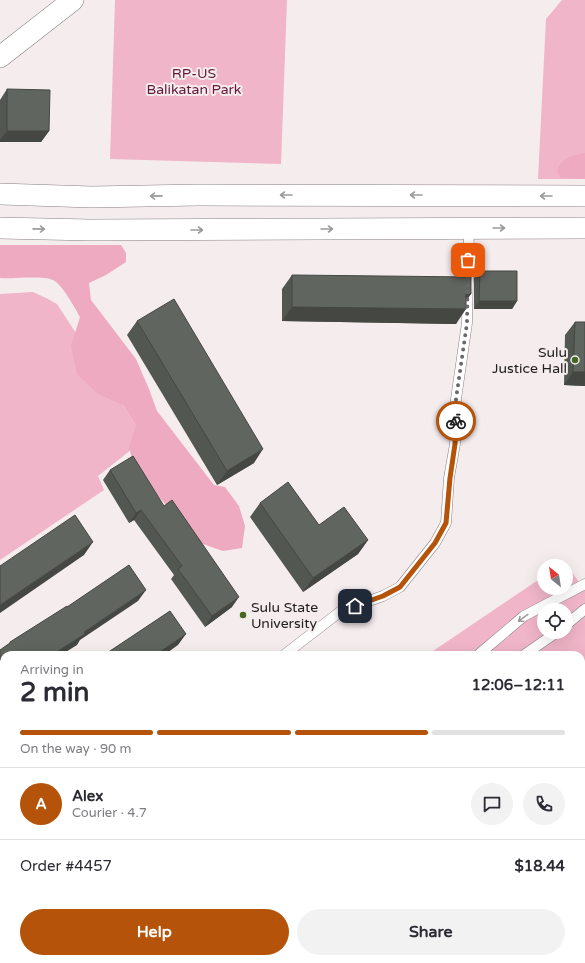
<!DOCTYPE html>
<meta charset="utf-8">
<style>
:root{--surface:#fff;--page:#f2f2f3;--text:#2b2b33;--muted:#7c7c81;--line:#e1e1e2;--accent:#b45309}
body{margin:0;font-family:"Varela Round",sans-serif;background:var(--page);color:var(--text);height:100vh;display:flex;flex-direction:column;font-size:15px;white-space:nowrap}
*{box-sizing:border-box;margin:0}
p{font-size:13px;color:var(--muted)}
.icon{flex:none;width:22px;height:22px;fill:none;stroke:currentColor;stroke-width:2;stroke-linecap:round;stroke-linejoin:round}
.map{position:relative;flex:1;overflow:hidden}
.panel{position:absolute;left:0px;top:651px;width:585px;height:312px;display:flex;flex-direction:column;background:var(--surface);border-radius:12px 12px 0 0;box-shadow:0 4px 16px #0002}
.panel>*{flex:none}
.needle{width:26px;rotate:330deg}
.tools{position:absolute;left:537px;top:559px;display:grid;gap:8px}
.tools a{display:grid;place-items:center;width:36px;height:36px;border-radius:50%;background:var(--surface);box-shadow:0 4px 16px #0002;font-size:20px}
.pin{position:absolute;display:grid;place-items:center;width:34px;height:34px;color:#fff;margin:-17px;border-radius:8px;box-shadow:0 2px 6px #0006}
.courier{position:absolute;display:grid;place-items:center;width:40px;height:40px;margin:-20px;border:3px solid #b45309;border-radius:50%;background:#fff;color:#222;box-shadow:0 1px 5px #0007}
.headline em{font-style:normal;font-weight:700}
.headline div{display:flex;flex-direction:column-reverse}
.headline{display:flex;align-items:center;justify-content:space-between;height:68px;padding:0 20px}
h1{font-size:26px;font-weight:700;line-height:30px}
.bar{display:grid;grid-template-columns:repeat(4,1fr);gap:6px 4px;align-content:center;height:48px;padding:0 20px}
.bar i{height:5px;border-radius:3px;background:var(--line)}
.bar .selected{background:var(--accent)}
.bar p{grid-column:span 4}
.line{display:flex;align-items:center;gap:10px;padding:0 20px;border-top:1px solid var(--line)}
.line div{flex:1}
.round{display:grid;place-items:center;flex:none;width:42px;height:42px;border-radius:21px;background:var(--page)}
.button{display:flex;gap:8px;margin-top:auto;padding:8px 20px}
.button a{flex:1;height:46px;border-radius:24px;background:var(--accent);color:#fff;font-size:16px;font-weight:700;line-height:46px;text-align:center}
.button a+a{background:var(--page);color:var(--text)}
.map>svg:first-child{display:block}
.green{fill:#f0b5c8;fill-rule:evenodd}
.forest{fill:#edaac0}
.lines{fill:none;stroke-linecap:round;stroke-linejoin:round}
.service-casing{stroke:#888083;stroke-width:11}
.minor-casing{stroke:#888083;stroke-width:22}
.service{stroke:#fff;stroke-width:10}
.minor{stroke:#fff;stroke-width:21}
.wall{fill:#535752}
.shaded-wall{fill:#444742}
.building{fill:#61655f;stroke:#444742}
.oneway{stroke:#9c9b9b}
.done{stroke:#6c6769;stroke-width:4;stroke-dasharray:0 7.2}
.route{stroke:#b45309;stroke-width:5}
.poi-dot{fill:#456820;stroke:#f5ecee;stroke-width:1.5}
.labels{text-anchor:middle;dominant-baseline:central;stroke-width:4;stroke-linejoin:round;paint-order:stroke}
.park-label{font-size:14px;fill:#631739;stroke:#f5ecee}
.poi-label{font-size:14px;fill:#232021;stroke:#f5ecee;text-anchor:end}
</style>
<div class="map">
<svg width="585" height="963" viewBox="0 0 585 963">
<rect width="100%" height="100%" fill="#f5ecee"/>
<!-- green -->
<path class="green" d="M115 0H287L281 164 110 159Z
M562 0H585V179H538L546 19Z
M33 292 46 298 57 304 136 425 146 438 98 476 104 490 0 560V294Z
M565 562 585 591V774L582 776 581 797V655H427L544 576V588H566V566H559ZM544 610H566V632H544Z
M98 959H571V963H96Z"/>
<!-- forest -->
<path class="forest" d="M585 153V179L561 178 557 171C562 157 572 156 585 153Z
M0 245H121L126 253V262L106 275 89 283 91 300 136 359 149 389 157 411 214 485 225 487 239 506 245 526 242 548 223 551 200 543 159 497 132 458 129 448 136 425 123 405 98 394 77 374 71 346 80 317C75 308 62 284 53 280 42 275 13 279 0 278Z"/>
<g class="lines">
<defs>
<path id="service" d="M566 625 585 609
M284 655 341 611 383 596 400 587 435 543 446 523 449 478 455 444 456 399 467 323 469 228
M478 655 524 616 585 584
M524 655 557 632
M9 963 16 959"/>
<path id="minor" d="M0 57 73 0
M0 194 92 197 198 195 585 196
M0 228 90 230 585 228"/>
</defs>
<!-- service casing -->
<use href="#service" class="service-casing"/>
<!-- minor casing -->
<use href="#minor" class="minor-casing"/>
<!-- service -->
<use href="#service" class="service"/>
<!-- minor -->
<use href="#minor" class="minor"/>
</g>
<!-- wall -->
<path class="wall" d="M7 89 49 131 41 142H0V100Z
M480 271 517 301 512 309H474V278Z
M292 275 466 301 456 324 282 321V289Z
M137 321 254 463 217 485 127 335Z
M575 322H585V386L564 385 565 335Z
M110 470 164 506 232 607 205 627 171 579 174 575 134 520 129 523 103 480Z
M260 503 319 525 368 540 358 554 303 592 250 517Z
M585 813V889H581V819Z
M585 899V958L581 957V905Z"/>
<!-- shaded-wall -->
<path class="shaded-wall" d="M7 131H49L41 142H0V140Z
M466 294H471L461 309Z
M479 301H517L512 309H474Z
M292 307 466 309 456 324 282 321Z
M573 372H585V386L564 385Z
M263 449 254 463 217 485 227 471Z
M141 510 134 520 129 523 136 513Z
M368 540 358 554 303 592 313 578Z
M93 542 84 555 0 613V605Z
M146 590 138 601 80 640 77 645 61 655H52L84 632Z
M239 597 232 607 205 627 212 616Z
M186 634 178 645 164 655H155Z
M4 683V690L0 692V686Z
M584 879H585V889H581V883Z
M581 946 585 947V958L581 957Z"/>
<!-- building -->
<path class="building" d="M7 89 50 90 49 131H7Z
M480 271H517V301H479Z
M292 275 471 277V294H466V309L292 307Z
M174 299 263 449 227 471 137 321Z
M575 322H585V372H573Z
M133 456 164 506 172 500 239 597 212 616 178 569 182 566 141 510 136 513 110 470Z
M288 482 319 525 344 507 368 540 313 578 260 503Z
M75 515 93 542 0 605V566Z
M129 565 146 590 84 632 85 634 52 655H4V683L0 686V650L10 643V642L67 606V607Z
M170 611 186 634 155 655H104Z
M584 856H585V879H584Z
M585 904V947L581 946Z"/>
<!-- one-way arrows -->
<defs><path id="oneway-shaft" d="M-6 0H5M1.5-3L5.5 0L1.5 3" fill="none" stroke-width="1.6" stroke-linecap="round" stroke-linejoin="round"/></defs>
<g class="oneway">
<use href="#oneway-shaft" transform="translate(286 195) rotate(-180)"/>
<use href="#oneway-shaft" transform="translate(416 195) rotate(-180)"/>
<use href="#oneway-shaft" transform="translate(156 196) rotate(179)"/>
<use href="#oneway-shaft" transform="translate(546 196) rotate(-180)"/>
<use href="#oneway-shaft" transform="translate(499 228)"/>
<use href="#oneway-shaft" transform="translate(39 229) rotate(1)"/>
<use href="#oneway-shaft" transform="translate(327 229)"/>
<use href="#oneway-shaft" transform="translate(197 230)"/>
<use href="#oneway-shaft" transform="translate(523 618) rotate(144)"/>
</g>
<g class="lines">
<!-- done -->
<path class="done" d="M456 421V399L467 323 468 260"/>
<!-- route -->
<path class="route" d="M355 606 383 596 400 587 435 543 446 523 450 478 455 444 456 421"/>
</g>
<!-- markers -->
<g class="poi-dot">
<circle cx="575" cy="360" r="4"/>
<circle cx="243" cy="615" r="4"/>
</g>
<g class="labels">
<!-- park labels -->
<g class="park-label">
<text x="194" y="73">RP-US<tspan x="194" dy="16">Balikatan Park</tspan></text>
</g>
<!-- poi labels -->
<g class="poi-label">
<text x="567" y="352">Sulu<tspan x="567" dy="16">Justice Hall</tspan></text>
<text x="251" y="607" text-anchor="start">Sulu State<tspan x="251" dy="16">University</tspan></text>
</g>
</g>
</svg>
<div class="tools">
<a><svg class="needle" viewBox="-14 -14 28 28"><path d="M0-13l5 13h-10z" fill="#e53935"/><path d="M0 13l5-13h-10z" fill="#7c7c81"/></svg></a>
<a><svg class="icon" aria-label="locate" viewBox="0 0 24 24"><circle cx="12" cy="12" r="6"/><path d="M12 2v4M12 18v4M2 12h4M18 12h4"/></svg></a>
</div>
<div class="pin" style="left:468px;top:260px;background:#ea580c"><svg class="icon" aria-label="bag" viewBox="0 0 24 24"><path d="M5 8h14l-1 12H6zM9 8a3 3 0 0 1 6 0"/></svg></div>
<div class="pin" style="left:355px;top:606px;background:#1f2937"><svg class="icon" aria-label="home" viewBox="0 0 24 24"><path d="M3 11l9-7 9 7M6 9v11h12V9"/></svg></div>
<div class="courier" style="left:456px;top:421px"><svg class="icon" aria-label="bike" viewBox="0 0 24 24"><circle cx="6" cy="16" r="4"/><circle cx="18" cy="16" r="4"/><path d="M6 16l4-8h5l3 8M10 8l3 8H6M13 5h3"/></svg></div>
<section class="panel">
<div class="headline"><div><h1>2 min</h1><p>Arriving in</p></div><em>12:06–12:11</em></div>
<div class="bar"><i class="selected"></i><i class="selected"></i><i class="selected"></i><i></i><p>On the way · 90 m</p></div>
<div class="line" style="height:72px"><b class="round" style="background:var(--accent);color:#fff">A</b><div><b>Alex</b><p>Courier · 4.7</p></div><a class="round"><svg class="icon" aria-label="chat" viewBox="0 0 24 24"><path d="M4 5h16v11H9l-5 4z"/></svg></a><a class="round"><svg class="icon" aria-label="phone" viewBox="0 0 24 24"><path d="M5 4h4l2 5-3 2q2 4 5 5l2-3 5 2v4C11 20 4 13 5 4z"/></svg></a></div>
<div class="line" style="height:52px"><div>Order #4457</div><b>$18.44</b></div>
<div class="button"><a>Help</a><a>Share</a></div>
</section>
</div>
